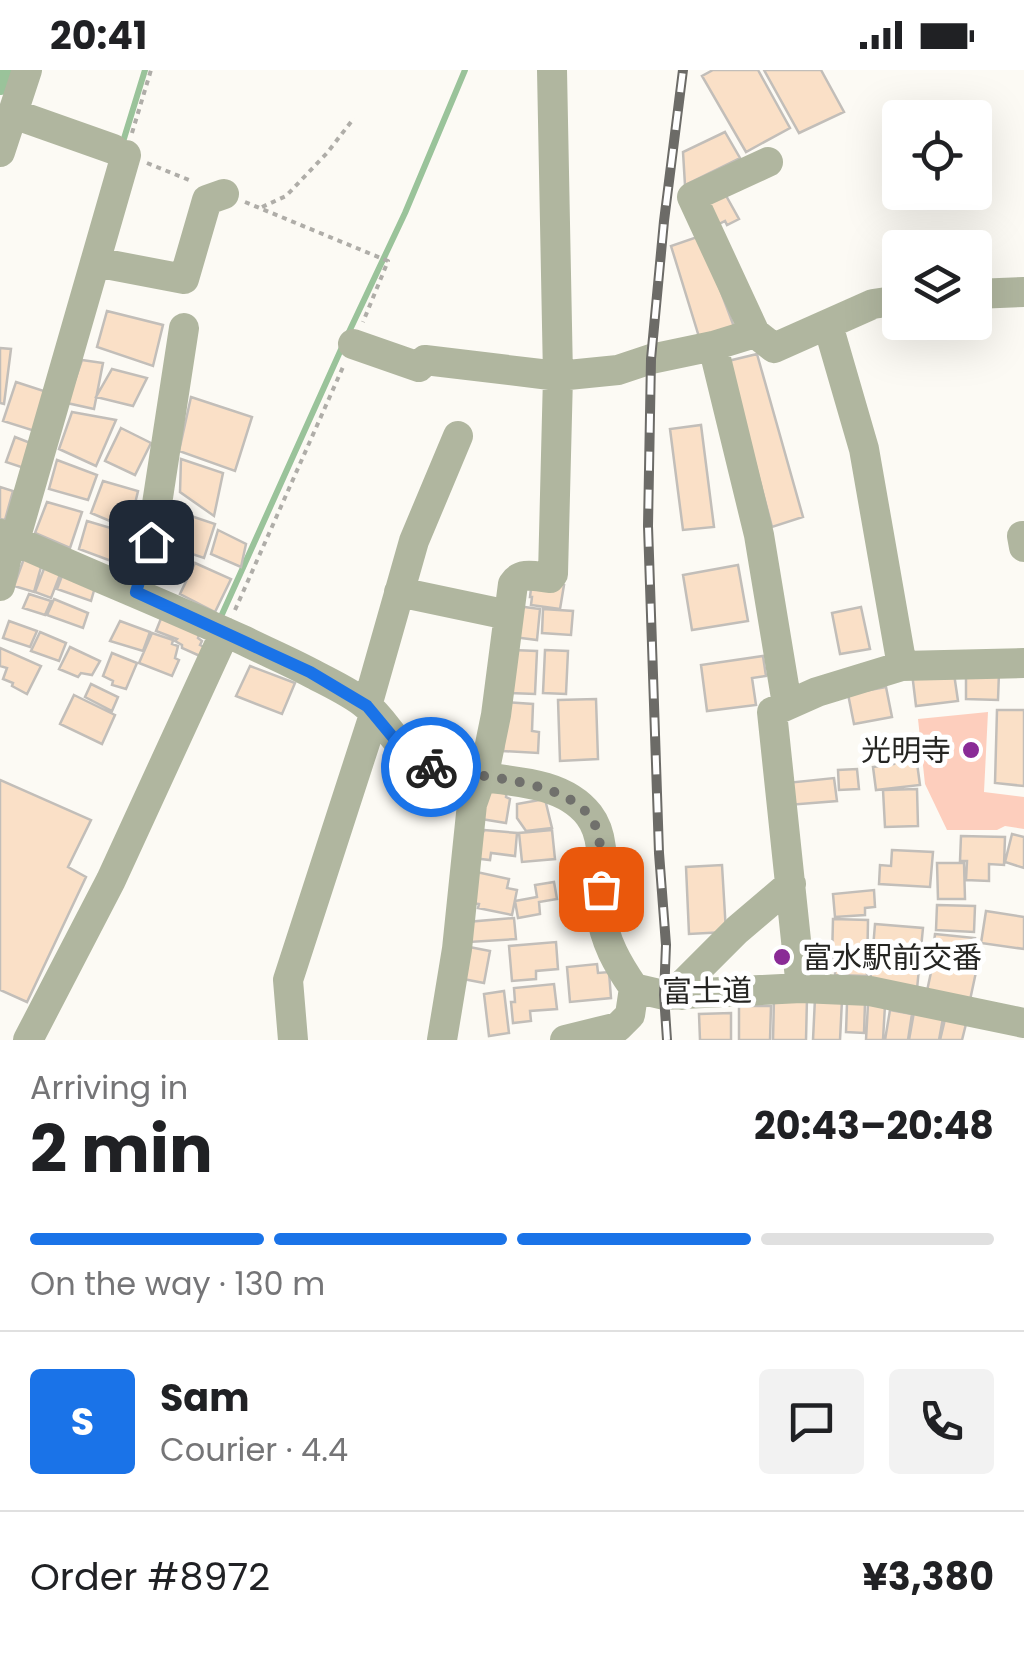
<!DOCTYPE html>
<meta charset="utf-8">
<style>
:root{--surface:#fff;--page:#f2f2f2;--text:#202124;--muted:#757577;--line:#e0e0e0;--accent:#1a73e8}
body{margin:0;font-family:Poppins,"Noto Sans JP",sans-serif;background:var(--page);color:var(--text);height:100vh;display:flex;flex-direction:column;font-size:38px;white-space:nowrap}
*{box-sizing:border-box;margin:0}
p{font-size:32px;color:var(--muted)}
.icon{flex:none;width:55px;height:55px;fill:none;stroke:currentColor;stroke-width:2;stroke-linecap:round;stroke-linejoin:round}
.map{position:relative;height:970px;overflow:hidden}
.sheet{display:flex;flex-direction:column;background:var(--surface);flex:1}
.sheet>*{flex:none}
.fabs{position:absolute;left:882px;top:30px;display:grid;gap:20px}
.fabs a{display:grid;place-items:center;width:110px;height:110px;border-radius:10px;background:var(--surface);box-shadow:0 10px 40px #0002;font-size:50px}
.pin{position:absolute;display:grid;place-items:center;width:85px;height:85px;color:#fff;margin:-42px;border-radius:20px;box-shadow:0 5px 15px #0006}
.courier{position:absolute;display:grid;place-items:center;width:100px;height:100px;margin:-50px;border:8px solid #1a73e8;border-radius:50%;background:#fff;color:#222;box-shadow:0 2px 12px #0007}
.headline em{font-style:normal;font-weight:700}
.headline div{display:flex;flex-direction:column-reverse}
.headline{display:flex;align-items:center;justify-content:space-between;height:170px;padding:0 30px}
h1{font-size:65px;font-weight:700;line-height:75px}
.bar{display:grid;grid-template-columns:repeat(4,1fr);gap:15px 10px;align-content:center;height:120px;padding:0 30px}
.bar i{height:12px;border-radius:8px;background:var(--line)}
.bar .on{background:var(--accent)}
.bar p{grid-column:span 4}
.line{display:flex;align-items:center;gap:25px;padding:0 30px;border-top:2px solid var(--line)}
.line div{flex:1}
.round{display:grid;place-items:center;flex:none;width:105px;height:105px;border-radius:10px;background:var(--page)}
.status{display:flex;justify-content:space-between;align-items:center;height:70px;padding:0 50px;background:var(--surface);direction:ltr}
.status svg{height:28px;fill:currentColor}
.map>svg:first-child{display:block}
.green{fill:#fdcebd}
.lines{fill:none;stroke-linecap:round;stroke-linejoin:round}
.stream{stroke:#9ac39a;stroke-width:6}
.river{stroke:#9ac39a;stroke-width:38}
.building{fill:#fae0c7;stroke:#c2beb9;stroke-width:2.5}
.path{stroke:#afada8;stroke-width:4;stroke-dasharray:5 5;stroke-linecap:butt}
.minor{stroke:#b0b69f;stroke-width:30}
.rail-casing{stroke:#6c6b67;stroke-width:10}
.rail{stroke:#fff;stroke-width:6;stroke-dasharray:19;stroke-linecap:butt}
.done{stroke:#70706c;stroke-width:10;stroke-dasharray:0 18}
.route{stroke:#1a73e8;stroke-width:12}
.poi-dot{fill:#8a2b96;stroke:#fff;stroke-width:4}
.labels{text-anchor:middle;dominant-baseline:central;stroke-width:10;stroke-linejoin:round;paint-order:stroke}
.poi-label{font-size:30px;fill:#252522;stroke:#fff;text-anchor:end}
.street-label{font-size:30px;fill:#252522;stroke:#fff}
</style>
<div class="status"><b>20:41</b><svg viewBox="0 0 49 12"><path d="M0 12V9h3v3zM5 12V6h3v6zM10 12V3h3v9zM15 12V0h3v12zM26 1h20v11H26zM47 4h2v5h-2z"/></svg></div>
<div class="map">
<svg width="1024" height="970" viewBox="0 0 1024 970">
<rect width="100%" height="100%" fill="#fcfaf4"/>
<!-- green -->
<path class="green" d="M988 642 984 722 1024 727V759L1005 756 997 760H947L925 714 918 649Z"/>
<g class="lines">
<!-- stream -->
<path class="stream" d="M122 75 145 0
M348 264 405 143 465 0
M219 551 343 275"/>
<!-- river -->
<path class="river" d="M0 6 2 0"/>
</g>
<!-- building -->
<path class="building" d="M713 0H758L790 58 746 82 702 6Z
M764 0H821L844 42 799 63Z
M725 62 740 88 685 115 683 82Z
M724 122 739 149 727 155 725 151 715 156 702 133Z
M700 166 736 262 700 270 671 176Z
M107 241 163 255 153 296 97 277Z
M0 278 11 279 4 334 0 333Z
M757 284 803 447 772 457 728 291Z
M82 290 103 293 94 339 67 333Z
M112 299 147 308 133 336 96 327Z
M16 312 50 323 38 362 3 351Z
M191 327 252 347 235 401 179 381Z
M72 342 116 350 96 396 59 379Z
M701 355 714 457 683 460 670 359Z
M121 358 151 373 135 405 105 391Z
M15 367 33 374 24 398 6 392Z
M181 389 223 403 214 446 180 422Z
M57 390 97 405 88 430 49 419Z
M103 411 138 421 129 459 91 443Z
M0 417 13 421 5 450 0 449Z
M47 432 82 442 70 478 35 463Z
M182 443 215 454 204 488 168 476Z
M87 451 121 461 114 492 79 479Z
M218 460 246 474 241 497 211 484Z
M26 483 43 490 34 522 14 516Z
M195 493 231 509 215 542 180 524Z
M738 495 748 551 692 560 683 505Z
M45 496 61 502 51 528 35 522Z
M65 498 97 510 91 531 57 519Z
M532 510 564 515 560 539 531 535 532 527H530Z
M29 524 51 531 45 545 23 538Z
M54 529 88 543 83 558 47 545Z
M517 536 540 539 537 570 513 567Z
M861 537 870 579 840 584 832 543Z
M543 539 573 541 571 565 542 563Z
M164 541 199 565 198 568 202 571 200 575 204 577 200 586 182 578V575L175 571 177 569 156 561Z
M9 551 37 561 30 577 3 568Z
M120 551 150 562 143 581 110 571Z
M40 562 66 573 59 591 31 581Z
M152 563 173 570 172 574 178 576 175 588 179 590 172 606 139 593Z
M70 577 100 591 92 605 81 603 78 607 59 599Z
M0 578 41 596 27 624 12 616 13 613 3 609 7 598 0 596Z
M512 580 537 581 535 624 510 623Z
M545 580 568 581 566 624 543 623Z
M112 583 137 593 126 619 112 615 113 611 103 606Z
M763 586 766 606 752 608 756 635 707 641 701 595Z
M250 596 295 613 282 644 236 626Z
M953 597 958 631 916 636 912 603Z
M966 601 999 602 998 630 966 629Z
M91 614 118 627 112 641 85 627Z
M886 617 892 647 854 654 848 624Z
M74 625 115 645 102 674 60 654Z
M596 629 598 689 560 691 558 630Z
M506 632 533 634 532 661 539 662 538 683 503 681Z
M997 640H1024V716L995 713Z
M913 664 920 715 876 720 873 697 894 694 890 667Z
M857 699 859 719 839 720 838 700Z
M834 708 837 731 788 735 786 713Z
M0 710 91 750 68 797 86 807 27 932 0 920Z
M485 714 507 718 506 727 510 729 506 753 475 748Z
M917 719 918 756 885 757 883 720Z
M545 729 552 758 526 761 517 748V734Z
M484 760 517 763 515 786 491 783 490 790 472 788Z
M552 760 555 789 522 792 519 763Z
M1012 764 1024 767V798L1005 792Z
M961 766 1005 767 1004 795 989 794V811L966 810 967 791H960Z
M892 780 933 782 930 817 879 814 880 795 891 796Z
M937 793H964L965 829H938Z
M722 795 726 862 689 864 686 797Z
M564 800H588L589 839 566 840Z
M472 801 509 809 507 818 517 820 512 845 478 838 479 834 465 832Z
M554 812 557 829 539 832 540 844 518 848 515 831 537 827 535 815Z
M874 820 875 837 865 838V845L835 847 833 824Z
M937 835 975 836 974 862 936 860Z
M986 841 1024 847V879L981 873Z
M514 848 516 869 469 872 467 852Z
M833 849 868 850 867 906 835 905 836 888 832 889Z
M875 854 923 858 917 919 870 915Z
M935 864 975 868 973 893 932 889Z
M556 872 558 899 536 901V909L512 911 509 876Z
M464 876 490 881 484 913 458 908Z
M933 893 976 902 970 930 927 921Z
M597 894 598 903 609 902 611 928 570 932 567 897Z
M554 914 557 939 530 941 531 951 513 953 511 932H515L514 918Z
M504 921 509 963 489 966 484 924Z
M774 928H807L806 970H773Z
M815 928 842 930 840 970H813Z
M847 933H865L864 963 846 962Z
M868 934 885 935 883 970H866Z
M739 936H771L770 970H739Z
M890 940 912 944 908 970H885Z
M914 942 943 948 939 970H909Z
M731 943V970H700L699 944Z
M946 945 967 950 962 970H940Z"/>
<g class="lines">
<!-- path -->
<path class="path" d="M132 63 151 0
M147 93 189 110
M245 132 388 191 363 252
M262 137 286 126 327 83 354 48
M235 540 343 297"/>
<!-- minor -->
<path class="minor" d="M14 44 113 79
M0 82 27 0
M768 92 692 127 755 263 774 278 873 234 900 230
M95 192 184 209 207 130 224 124
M975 224 1024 222
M828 255 864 379 902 596
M353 274 419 297 425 290 558 306 618 300 651 289 713 276 755 263
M713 276 759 465 787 634
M0 464C81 501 164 534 245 571 267 582 291 592 313 604 330 613 352 623 366 635 390 655 398 684 432 697 479 715 555 701 589 745 609 771 599 811 601 842 604 871 618 895 634 918L664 925 801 918 870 921 1024 953
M1022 466 1024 477
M15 470 126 85
M0 516 11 469
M136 521 151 473 184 258
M399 522 508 545
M367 636 414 471 458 366
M801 918 772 642 817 622 902 596 1024 593
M682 925V915L737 860 791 814
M28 970 111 810 225 562
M293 970 288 910 374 645
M442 970 457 879 472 734 486 694 496 645 513 514C521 501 537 507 550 508L553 504 558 306 552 0
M565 970 618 957 630 945 634 918"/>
<defs>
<path id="rail" d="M667 970 664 925 666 875 659 783 648 456 651 289 664 151 683 0"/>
</defs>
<!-- rail casing -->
<use href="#rail" class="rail-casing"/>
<!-- rail -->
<use href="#rail" class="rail"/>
</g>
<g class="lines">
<!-- done -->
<path class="done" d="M431 697C476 709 585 707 598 764 602 781 601 801 601 819"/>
<!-- route -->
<path class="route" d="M151 472 136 522 310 602 367 636 401 677 431 697"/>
</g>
<!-- markers -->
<g class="poi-dot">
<circle cx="971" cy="680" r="10"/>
<circle cx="782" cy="887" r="10"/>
</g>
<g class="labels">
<!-- poi labels -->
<g class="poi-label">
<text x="951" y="680">光明寺</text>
<text x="802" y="887" text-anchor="start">富水駅前交番</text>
</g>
<!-- street labels -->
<g class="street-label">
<text transform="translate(707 921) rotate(-1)">富士道</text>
</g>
</g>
</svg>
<div class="fabs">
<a><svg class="icon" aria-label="locate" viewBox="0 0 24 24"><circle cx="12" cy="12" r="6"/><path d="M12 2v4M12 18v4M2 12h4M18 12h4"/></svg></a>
<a><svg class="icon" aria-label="layers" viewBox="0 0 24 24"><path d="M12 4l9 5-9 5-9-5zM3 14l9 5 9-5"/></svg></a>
</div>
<div class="pin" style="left:601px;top:819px;background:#ea580c"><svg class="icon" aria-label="bag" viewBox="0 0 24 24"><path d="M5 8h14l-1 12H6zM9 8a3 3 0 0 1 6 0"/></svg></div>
<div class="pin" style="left:151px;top:472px;background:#1f2937"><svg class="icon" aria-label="home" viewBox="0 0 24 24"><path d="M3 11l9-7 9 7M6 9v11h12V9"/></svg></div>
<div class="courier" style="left:431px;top:697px"><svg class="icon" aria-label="bike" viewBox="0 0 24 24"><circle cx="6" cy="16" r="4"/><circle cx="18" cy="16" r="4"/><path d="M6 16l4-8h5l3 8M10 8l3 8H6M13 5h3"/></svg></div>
</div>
<section class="sheet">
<div class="headline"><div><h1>2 min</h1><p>Arriving in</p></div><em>20:43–20:48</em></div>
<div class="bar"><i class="on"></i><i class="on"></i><i class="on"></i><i></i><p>On the way · 130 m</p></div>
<div class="line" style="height:180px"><b class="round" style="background:var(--accent);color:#fff">S</b><div><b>Sam</b><p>Courier · 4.4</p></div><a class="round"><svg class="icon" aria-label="chat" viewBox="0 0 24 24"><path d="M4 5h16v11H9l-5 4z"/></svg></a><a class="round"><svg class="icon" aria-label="phone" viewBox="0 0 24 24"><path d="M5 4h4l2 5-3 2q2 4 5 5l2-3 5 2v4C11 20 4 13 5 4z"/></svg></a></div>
<div class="line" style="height:130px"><div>Order #8972</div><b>¥3,380</b></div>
</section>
